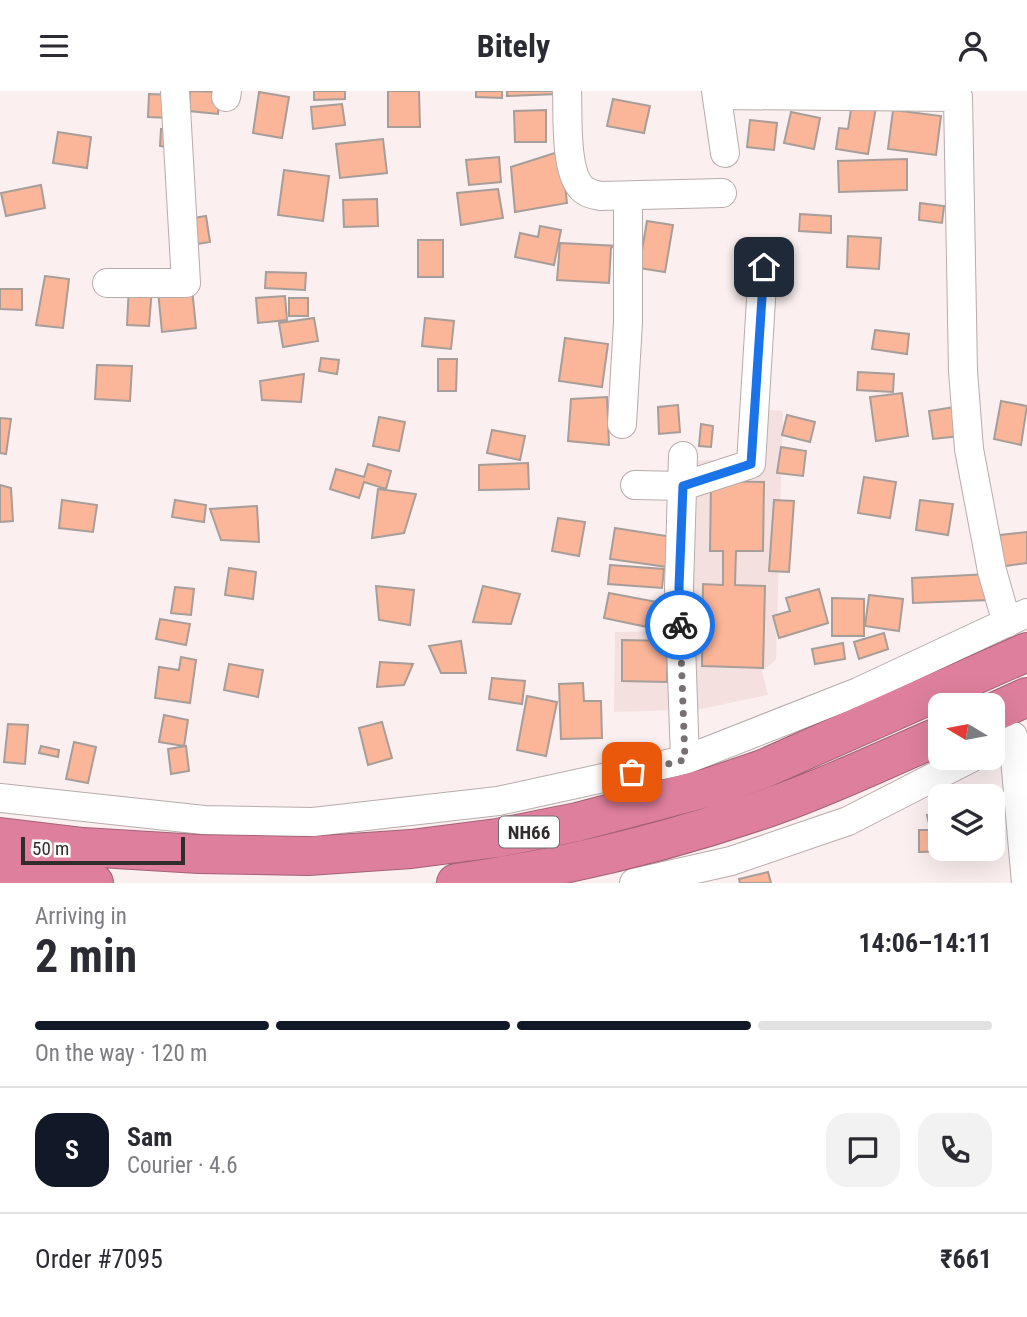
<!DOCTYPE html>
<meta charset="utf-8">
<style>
:root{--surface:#fff;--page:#f2f2f3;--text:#2b2b33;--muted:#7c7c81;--line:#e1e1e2;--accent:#111827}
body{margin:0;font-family:"Roboto Condensed",sans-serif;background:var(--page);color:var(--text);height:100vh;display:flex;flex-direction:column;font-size:26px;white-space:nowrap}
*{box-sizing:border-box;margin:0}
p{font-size:23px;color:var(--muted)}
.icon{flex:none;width:38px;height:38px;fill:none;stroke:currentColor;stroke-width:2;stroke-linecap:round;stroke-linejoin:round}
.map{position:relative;height:792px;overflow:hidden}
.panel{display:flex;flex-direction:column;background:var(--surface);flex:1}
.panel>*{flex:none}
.needle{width:46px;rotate:280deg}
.tools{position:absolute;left:928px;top:602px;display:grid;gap:14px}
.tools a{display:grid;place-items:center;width:77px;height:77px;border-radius:14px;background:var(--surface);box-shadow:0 7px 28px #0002;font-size:35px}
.scale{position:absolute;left:21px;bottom:18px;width:164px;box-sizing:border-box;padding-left:7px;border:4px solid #322d2d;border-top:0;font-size:19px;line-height:24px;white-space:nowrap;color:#322d2d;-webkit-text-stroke:5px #fff;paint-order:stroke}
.pin{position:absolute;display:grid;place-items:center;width:60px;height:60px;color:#fff;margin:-30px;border-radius:14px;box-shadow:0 4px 10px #0006}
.courier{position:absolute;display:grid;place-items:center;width:70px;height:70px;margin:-35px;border:5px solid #1a73e8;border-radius:50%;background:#fff;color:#222;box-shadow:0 2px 9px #0007}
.overview em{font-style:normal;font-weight:700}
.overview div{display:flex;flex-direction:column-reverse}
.overview{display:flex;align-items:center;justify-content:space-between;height:119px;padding:0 35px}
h1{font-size:46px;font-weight:700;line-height:52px}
.bar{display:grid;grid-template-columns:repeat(4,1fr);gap:10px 7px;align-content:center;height:84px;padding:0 35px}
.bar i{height:9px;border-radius:5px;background:var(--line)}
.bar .on{background:var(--accent)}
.bar p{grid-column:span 4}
.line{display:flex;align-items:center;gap:18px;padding:0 35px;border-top:2px solid var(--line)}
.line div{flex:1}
.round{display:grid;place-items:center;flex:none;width:74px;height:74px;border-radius:21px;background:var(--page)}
header{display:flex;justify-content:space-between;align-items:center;height:91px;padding:0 35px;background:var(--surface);font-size:32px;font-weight:700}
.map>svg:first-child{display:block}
.built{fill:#f4e0df}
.building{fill:#fbb699;stroke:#a79d99;stroke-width:2}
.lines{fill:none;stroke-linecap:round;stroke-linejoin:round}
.minor-casing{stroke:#b7acab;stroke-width:30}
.highway-casing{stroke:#a26276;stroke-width:40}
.minor{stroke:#fff;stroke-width:28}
.highway{stroke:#de7f9e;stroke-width:38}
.done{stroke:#787171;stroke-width:7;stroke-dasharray:0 12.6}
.route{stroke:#1a73e8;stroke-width:9}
.labels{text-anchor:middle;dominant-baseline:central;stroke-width:7;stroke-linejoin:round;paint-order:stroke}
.shield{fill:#fff;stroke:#706c6c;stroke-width:2}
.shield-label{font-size:19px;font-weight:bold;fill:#322d2d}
</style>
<header><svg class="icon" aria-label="menu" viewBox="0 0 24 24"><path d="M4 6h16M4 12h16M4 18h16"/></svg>Bitely<svg class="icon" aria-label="person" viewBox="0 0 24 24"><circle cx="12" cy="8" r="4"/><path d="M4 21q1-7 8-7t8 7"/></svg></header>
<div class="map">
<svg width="1027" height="792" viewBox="0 0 1027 792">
<rect width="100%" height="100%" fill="#fbefef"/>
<!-- built -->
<path class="built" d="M743 317 783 320 776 569 762 580 768 604 686 621 691 370 737 368Z
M672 540 673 619 614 621 615 541Z"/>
<!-- building -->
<path class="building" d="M190 0 220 1 218 23 189 20Z
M314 0H345V8L314 9Z
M388 0H419L420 36H388Z
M476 0H502V7L476 6Z
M507 0H558V3L507 5Z
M259 1 289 6 282 47 253 42Z
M149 3 172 4 171 27 148 26Z
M613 8 650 15 644 42 607 35Z
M852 12 876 16 868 63 836 58 839 37 848 38Z
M342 13 345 34 313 38 311 16Z
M546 19V51H515L514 20Z
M893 19 941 25 936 64 888 58Z
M791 21 820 27 814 58 784 52Z
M750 29 777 32 774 59 747 56Z
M161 38 175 40 173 57 160 55Z
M58 41 91 46 87 77 53 72Z
M383 48 387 82 340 87 336 53Z
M561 60 567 112 515 121 511 76Z
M499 66 501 91 469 94 466 69Z
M907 68V99L839 101 838 70Z
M284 79 329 85 323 130 278 124Z
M41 94 45 117 6 125 1 102Z
M498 98 503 127 461 134 457 102Z
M377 108 378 135 344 136 343 109Z
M920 112 944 115 942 132 919 129Z
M800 123 831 125V142L799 140Z
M206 125 210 151 191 154 187 128Z
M647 130 673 134 665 181 639 177Z
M540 135 561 139 554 174 515 166 520 142 538 146Z
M848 145 881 147 879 178 847 176Z
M418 149H443V186H418Z
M560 152 619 155V157L611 156 609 192 557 189Z
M266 181 306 182 305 199 265 197Z
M45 185 69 188 63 237 36 234Z
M129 195 152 197 149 235 127 234Z
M192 197 196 237 162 241 158 200Z
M0 198H22V219L0 218Z
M285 205 287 229 258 232 256 207Z
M289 207H308V225H289Z
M314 227 318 250 283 256 279 232Z
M425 227 454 230 451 258 422 255Z
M875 239 909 243 907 263 872 258Z
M565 247 608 253 602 296 559 290Z
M321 267 339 269 337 283 319 280Z
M438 268H457L456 300H438Z
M97 274 132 275 130 310 95 308Z
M858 281 894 283 893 301 857 299Z
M304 283 301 311 262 309 260 290Z
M902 302 908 345 876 350 870 306Z
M607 306 609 354 568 350 571 308Z
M1001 310 1027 315 1021 354 994 348Z
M678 314 680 341 659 343 658 316Z
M955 316 960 345 933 348 929 320Z
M787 324 815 331 810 351 782 344Z
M379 326 405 331 399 360 373 355Z
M0 327 11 328 6 363 0 362Z
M701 333 713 335 711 356 699 355Z
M492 339 525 345 520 369 487 362Z
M781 356 806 360 803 385 777 382Z
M528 372 529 398 479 399V374Z
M368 373 391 380 386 398 364 391 359 407 330 398 336 378 364 386Z
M864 386 896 391 890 427 858 422Z
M711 390 764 391 763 460H736L735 494 765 495 763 577 702 575 703 493 723 494V460H710Z
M0 394 11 397 13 430 0 431Z
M378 398 416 403 404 442 372 447Z
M62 409 97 414 93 441 59 437Z
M175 409 206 414 204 431 172 426Z
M774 409 794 410 789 481 769 480Z
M920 409 953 413 948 444 916 439Z
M257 415 259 451 221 449 210 418Z
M558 427 585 431 579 465 552 460Z
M615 437 679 447 675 477 610 468Z
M1027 441V472L998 476 1002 463 1000 444Z
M610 474 664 478 662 497 608 493Z
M229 477 256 481 253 508 225 504Z
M989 483 990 509 913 512 912 487Z
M376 495 414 499 410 534 379 529Z
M483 495 520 503 511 533 473 531Z
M175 496 194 498 191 524 171 522Z
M819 498 828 532 779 547 773 525 790 520 786 507Z
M609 502 657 511 652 537 604 527Z
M869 504 903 508 899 540 865 535Z
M832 507 864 508V545H832Z
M160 528 190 533 186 554 156 548Z
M884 542 888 558 859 568 854 551Z
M622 549 668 550 667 591 622 590Z
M461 550 466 582H441L429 555Z
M843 552 845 568 815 573 812 558Z
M181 566 196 569 190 612 155 607 159 576 179 579Z
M380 571 413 573 404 594 377 596Z
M229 573 263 579 258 606 224 599Z
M492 587 525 590 522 613 489 608Z
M583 592 584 610H601L602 647 561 648 559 593Z
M527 605 557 611 546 665 517 659Z
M164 624 188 629 184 655 159 651Z
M382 631 392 667 368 674 359 637Z
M8 633 28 634 25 673 4 671Z
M74 651 96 656 88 692 66 688Z
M41 655 59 659 58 666 39 662Z
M186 655 189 680 171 683 168 658Z
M940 722V735L930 737 927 724Z
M919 739H940V758H961V760L919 761Z
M768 781 771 792H740L739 788Z"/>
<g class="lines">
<defs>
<path id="minor" d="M567 0C568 24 565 77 580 95 585 102 592 103 600 105L722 102
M716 0 725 62
M717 4 958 6 963 280 969 358 992 480 1007 532
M226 6 227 0
M107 192H186L175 0
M622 333 628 231V105
M683 365 679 496 685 669
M635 394 683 395 751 373 763 176
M1013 645 1026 792
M0 707 204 729 313 731 498 710 685 669 858 601 1027 522
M634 792 731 770 848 730 971 667"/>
<path id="highway" d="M992 622 1027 606
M0 746 83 756 199 763 308 765 411 758 497 747 577 731 710 696 763 678 1027 561
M0 783 94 792
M456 792C562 777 665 752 767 717 826 697 883 669 940 645"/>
</defs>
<!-- minor casing -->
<use href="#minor" class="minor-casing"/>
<!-- highway casing -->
<use href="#highway" class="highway-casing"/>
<!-- minor -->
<use href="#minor" class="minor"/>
<!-- highway -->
<use href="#highway" class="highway"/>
</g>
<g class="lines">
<!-- done -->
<path class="done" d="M632 681 685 669 680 534"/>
<!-- route -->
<path class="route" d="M680 534 679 496 683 395 751 373 764 176"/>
</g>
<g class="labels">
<!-- shield labels -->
<rect class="shield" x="499" y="725.5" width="60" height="31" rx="5"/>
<g class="shield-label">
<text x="529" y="741">NH66</text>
</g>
</g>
</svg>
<div class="tools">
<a><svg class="needle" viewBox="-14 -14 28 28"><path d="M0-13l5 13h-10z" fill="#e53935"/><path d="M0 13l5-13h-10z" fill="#7c7c81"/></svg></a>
<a><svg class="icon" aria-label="layers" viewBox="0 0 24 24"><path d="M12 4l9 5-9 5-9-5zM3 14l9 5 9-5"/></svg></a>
</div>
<div class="scale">50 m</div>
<div class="pin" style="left:632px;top:681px;background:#ea580c"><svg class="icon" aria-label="bag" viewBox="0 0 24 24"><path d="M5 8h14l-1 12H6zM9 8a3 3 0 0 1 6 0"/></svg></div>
<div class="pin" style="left:764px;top:176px;background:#1f2937"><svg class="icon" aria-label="home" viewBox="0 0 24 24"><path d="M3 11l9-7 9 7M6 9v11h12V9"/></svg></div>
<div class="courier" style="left:680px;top:534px"><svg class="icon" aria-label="bike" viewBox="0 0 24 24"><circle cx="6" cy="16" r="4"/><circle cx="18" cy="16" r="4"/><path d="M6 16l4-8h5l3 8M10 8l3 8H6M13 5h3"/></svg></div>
</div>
<section class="panel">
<div class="overview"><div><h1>2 min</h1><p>Arriving in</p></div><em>14:06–14:11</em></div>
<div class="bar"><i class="on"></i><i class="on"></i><i class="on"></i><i></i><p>On the way · 120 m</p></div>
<div class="line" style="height:126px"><b class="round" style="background:var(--accent);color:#fff">S</b><div><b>Sam</b><p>Courier · 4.6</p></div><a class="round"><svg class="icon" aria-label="chat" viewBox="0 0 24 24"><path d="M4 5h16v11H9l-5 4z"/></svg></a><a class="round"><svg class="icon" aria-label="phone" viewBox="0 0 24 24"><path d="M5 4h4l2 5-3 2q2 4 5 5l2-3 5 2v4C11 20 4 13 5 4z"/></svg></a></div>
<div class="line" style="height:91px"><div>Order #7095</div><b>₹661</b></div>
</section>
